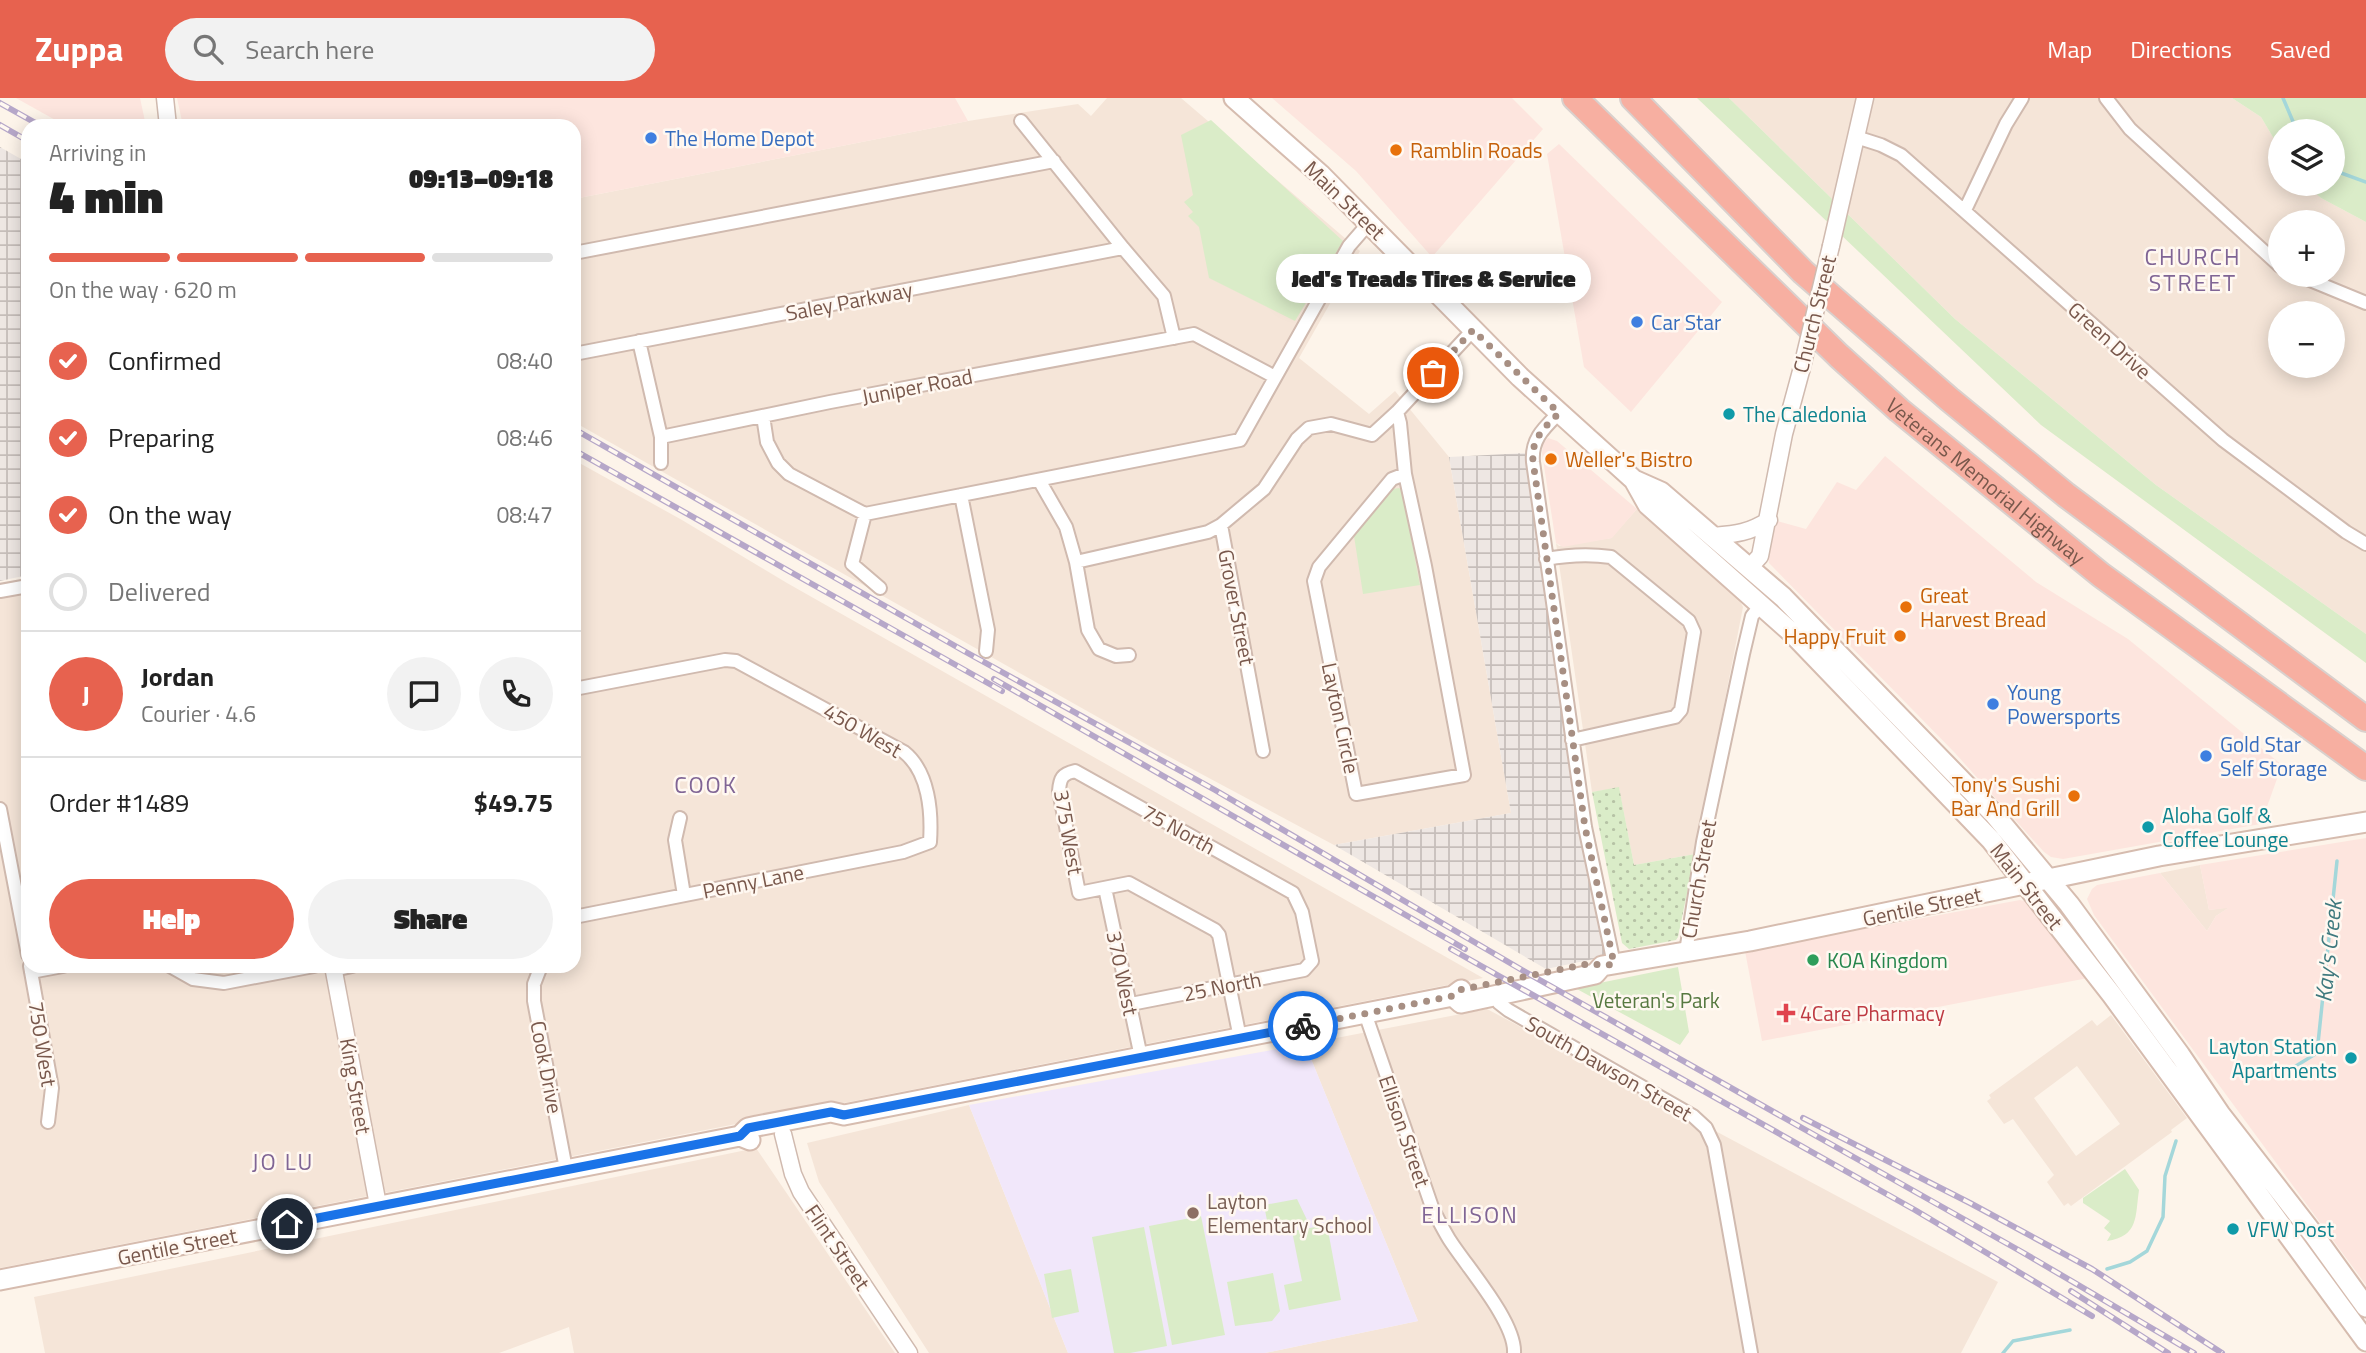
<!DOCTYPE html>
<meta charset="utf-8">
<style>
:root{--surface:#fff;--page:#f2f2f2;--text:#222;--muted:#767676;--line:#e0e0e0;--accent:#e7624f}
body{margin:0;font-family:"Titillium Web",sans-serif;background:var(--page);color:var(--text);height:100vh;display:flex;flex-direction:column;font-size:26px;white-space:nowrap}
*{box-sizing:border-box;margin:0}
p{font-size:23px;color:var(--muted)}
.icon{flex:none;width:38px;height:38px;fill:none;stroke:currentColor;stroke-width:2;stroke-linecap:round;stroke-linejoin:round}
.map{position:relative;flex:1;overflow:hidden}
.panel{position:absolute;left:21px;top:21px;width:560px;height:854px;display:flex;flex-direction:column;background:var(--surface);border-radius:21px;box-shadow:0 4px 18px #0003}
.panel>*{flex:none}
.buttons{position:absolute;left:2268px;top:21px;display:grid;gap:14px}
.buttons a{display:grid;place-items:center;width:77px;height:77px;border-radius:50%;background:var(--surface);box-shadow:0 4px 18px #0003;font-size:35px}
.pin{position:absolute;display:grid;place-items:center;width:60px;height:60px;color:#fff;margin:-30px;border:4px solid #fff;border-radius:50%;box-shadow:0 2px 7px #0007}
.courier{position:absolute;display:grid;place-items:center;width:70px;height:70px;margin:-35px;border:5px solid #1a73e8;border-radius:50%;background:#fff;color:#222;box-shadow:0 2px 9px #0007}
.bubble{position:absolute;height:49px;border-radius:24px;background:var(--surface);box-shadow:0 4px 18px #0003;font-size:23px;font-weight:800;line-height:49px;text-align:center}
.overview em{font-style:normal;font-weight:800}
.overview div{display:flex;flex-direction:column-reverse}
.overview{display:flex;align-items:center;justify-content:space-between;height:119px;padding:0 28px}
h1{font-size:46px;font-weight:800;line-height:52px}
.bar{display:grid;grid-template-columns:repeat(4,1fr);gap:10px 7px;align-content:center;height:84px;padding:0 28px}
.bar i{height:9px;border-radius:5px;background:var(--line)}
.bar .current{background:var(--accent)}
.bar p{grid-column:span 4}
.line{display:flex;align-items:center;gap:18px;padding:0 28px;border-top:2px solid var(--line)}
.line div{flex:1}
.round{display:grid;place-items:center;flex:none;width:74px;height:74px;border-radius:37px;background:var(--page)}
ol{padding:0 28px;list-style:none}
li{display:flex;align-items:center;gap:21px;height:77px}
li p{margin-inline-start:auto}
li .icon{padding:7px;border-radius:50%;background:var(--accent);color:#fff;stroke-width:4}
li:last-child{color:var(--muted)}
li i{width:38px;height:38px;border:4px solid var(--line);border-radius:50%}
.action{display:flex;gap:14px;margin-top:auto;padding:14px 28px}
.action a{flex:1;height:80px;border-radius:42px;background:var(--accent);color:#fff;font-size:28px;font-weight:800;line-height:80px;text-align:center}
.action a+a{background:var(--page);color:var(--text)}
header{display:flex;align-items:center;gap:42px;box-sizing:border-box;height:98px;padding:0 35px;background:var(--accent);color:#fff}
header strong{font-size:33px}
nav{display:flex;gap:38px;margin-inline-start:auto;font-size:24px}
.search{width:490px;height:63px;background:var(--page);display:flex;align-items:center;gap:18px;box-sizing:border-box;padding:0 24px;border-radius:38px;color:var(--muted);font-size:26px}
.map>svg:first-child{display:block}
.residential{fill:#f5e5d8;fill-rule:evenodd}
.commercial{fill:#fde5de}
.industrial{fill:url(#industrial-grid)}
.education{fill:#f1e7fa}
.grass{fill:url(#grass-dots)}
.green{fill:#daecc8}
.lines{fill:none;stroke-linecap:round;stroke-linejoin:round}
.stream{stroke:#a4d7da;stroke-width:3.5}
.minor-casing{stroke:#d0baaf;stroke-width:16}
.tertiary-casing{stroke:#d0baaf;stroke-width:19}
.secondary-casing{stroke:#d6bcaf;stroke-width:23}
.motorway-casing{stroke:#d9d0cd;stroke-width:28}
.minor{stroke:#fff;stroke-width:12}
.tertiary{stroke:#fff;stroke-width:16}
.secondary{stroke:#fff;stroke-width:19}
.motorway{stroke:#f7afa1;stroke-width:24}
.rail-casing{stroke:#b6a7c9;stroke-width:6}
.rail{stroke:#fff8f1;stroke-width:3.5;stroke-dasharray:10;stroke-linecap:butt}
.tertiary-bridge-casing{stroke:#d0baaf;stroke-width:19;stroke-linecap:butt}
.tertiary-bridge{stroke:#fff;stroke-width:16}
.done{stroke:#a78f83;stroke-width:7;stroke-dasharray:0 12.6}
.route{stroke:#1a73e8;stroke-width:9}
.shop-dot{fill:#3f7fe0;stroke:#fff8f1;stroke-width:2.5}
.food-dot{fill:#e8710a;stroke:#fff8f1;stroke-width:2.5}
.culture-dot{fill:#0f9aa8;stroke:#fff8f1;stroke-width:2.5}
.leisure-dot{fill:#2e9e5b;stroke:#fff8f1;stroke-width:2.5}
.health-dot{fill:#e0444e;stroke:#fff8f1;stroke-width:2.5}
.education-dot{fill:#8d6e63;stroke:#fff8f1;stroke-width:2.5}
.labels{text-anchor:middle;dominant-baseline:central;stroke-width:5;stroke-linejoin:round;paint-order:stroke}
.shop-label{font-size:21px;fill:#366cbe;stroke:#fff8f1;text-anchor:start}
.food-label{font-size:21px;fill:#c56008;stroke:#fff8f1;text-anchor:start}
.street-label{font-size:21px;fill:#79584c;stroke:#fff8f1}
.culture-label{font-size:21px;fill:#0d838f;stroke:#fff8f1;text-anchor:start}
.leisure-label{font-size:21px;fill:#27864d;stroke:#fff8f1;text-anchor:start}
.park-label{font-size:21px;fill:#577941;stroke:#fff8f1}
.health-label{font-size:21px;fill:#be3a42;stroke:#fff8f1;text-anchor:start}
.education-label{font-size:21px;fill:#785e54;stroke:#fff8f1;text-anchor:start}
.neighbourhood-label{font-size:23px;letter-spacing:2px;fill:#806595;stroke:#fff8f1}
.water-label{font-size:23px;font-style:italic;fill:#3f797e;stroke:#fff8f1}
</style>
<header>
<strong>Zuppa</strong>
<div class="search"><svg class="icon" aria-label="search" viewBox="0 0 24 24"><circle cx="10" cy="10" r="6"/><path d="M15 15l6 6"/></svg>Search here</div>
<nav><a>Map</a><a>Directions</a><a>Saved</a></nav>
</header>
<div class="map">
<svg width="2366" height="1255" viewBox="0 0 2366 1255">
<defs>
<pattern id="industrial-grid" width="8" height="8" patternUnits="userSpaceOnUse" patternTransform="scale(1.75)"><rect width="8" height="8" fill="#eee7e3"/><path d="M0 4h8M4 0v8" fill="none" stroke="#c6beba"/></pattern>
<pattern id="grass-dots" width="8" height="8" patternUnits="userSpaceOnUse" patternTransform="scale(1.75)"><rect width="8" height="8" fill="#daecc8"/><path d="M2 2h.1M6 6h.1" fill="none" stroke="#b6c2a5" stroke-width="1.8" stroke-linecap="round"/></pattern>
</defs>
<rect width="100%" height="100%" fill="#fdf4ea"/>
<!-- residential -->
<path class="residential" d="M1107 0H1181L1360 153 1299 260 1369 316 1395 293 1449 359 1511 715 1334 747 1151 649 574 324V101L968 23 1078 6 1091 18Z
M1729 0H2232L2261 19 2280 51V86H2305L2321 100 2366 124V536L2156 387 1955 221ZM2280 124H2333V177H2280ZM2280 215H2333V268H2280Z
M574 362 682 422 787 485 1483 880 0 1170V498L28 493V868H574Z
M1637 411 1739 501 1743 509 1695 756 1634 767 1619 690 1592 694 1556 445 1559 448 1611 440Z
M2200 767 2209 812 2230 809 2216 818 2207 833 2160 775Z
M1487 911 1998 1184 1961 1255H1265L1418 1223 1305 946Z
M2111 917 2187 1020 2171 1032 2172 1034 2071 1108 2068 1105 2064 1108 2047 1084 2054 1077 2013 1021 2004 1026 1987 1003 1991 1000 1989 997 2092 922 2097 928ZM2077 968 2120 1026 2076 1058 2034 1000Z
M969 1007 1068 1255H929L819 1084 807 1045Z
M756 1050 895 1255H574L569 1229 499 1255H45L34 1199Z"/>
<!-- commercial -->
<path class="commercial" d="M16 0H140L146 28H66Z
M177 0H955L968 23 574 101V28H183Z
M1272 0H1512L1543 31 1432 159 1356 73Z
M1559 46 1722 204 1631 314 1584 269 1547 56Z
M1548 340 1557 343 1637 411 1612 440 1563 449 1556 445 1542 355 1543 345Z
M1885 358 2036 484 2128 541 2282 667 2264 717 2266 725 2063 761 2051 759 2044 754 1955 655 1769 465 1768 458 1773 422 1806 431 1837 384 1856 392Z
M2366 740V1187L2094 817 2087 801 2092 791 2097 787 2160 775 2207 833 2216 818 2228 810 2209 812 2200 767Z
M2020 802 2028 804 2088 880 1762 943 1745 853Z"/>
<!-- industrial -->
<path class="industrial" d="M0 49 28 65V477L0 483Z
M1527 355 1608 858 1546 871 1334 747 1511 715 1449 359Z"/>
<!-- education -->
<path class="education" d="M1305 946 1418 1223 1265 1255H1068L969 1007Z"/>
<!-- grass -->
<path class="grass" d="M1619 689 1634 767 1695 756 1678 839 1676 842 1629 851 1622 845 1592 694Z"/>
<!-- green -->
<path class="green" d="M1697 0H1729L1955 221 2156 387 2366 536V565L2041 327Z
M2232 0H2366V124L2321 100 2305 86H2333V33H2280V51L2261 19Z
M1211 22 1343 143 1295 223 1209 180 1199 129 1188 118 1193 114 1184 104 1193 97 1181 37Z
M1399 390 1402 392 1420 487 1363 496 1354 438 1393 391Z
M1678 869 1689 934 1680 947 1575 890Z
M2125 1071 2139 1092C2135 1119 2139 1138 2107 1143L2111 1136 2104 1130 2110 1123 2083 1105V1100Z
M1297 1101 1309 1126 1269 1133 1264 1107Z
M1201 1118 1225 1237 1172 1247 1149 1128Z
M1327 1127 1341 1202 1289 1212 1284 1187 1302 1183 1292 1133Z
M1144 1129 1167 1248 1130 1255H1114L1092 1139Z
M1071 1171 1079 1214 1052 1220 1044 1176Z
M1273 1175 1280 1213 1272 1223 1235 1228 1227 1184Z"/>
<g class="lines">
<!-- stream -->
<path class="stream" d="M2283 0 2297 33
M2333 72 2366 84
M2291 971 2317 955 2337 763
M2107 1171 2130 1164 2147 1153 2163 1119 2165 1078 2176 1043
M2003 1255 2013 1243 2070 1232"/>
<defs>
<path id="minor" d="M2106 0 2130 31 2280 168
M1021 23 1123 150 1164 198 1174 240
M1856 39 1881 47 1901 57 2223 342 2346 434 2366 446
M1965 112 2006 26 2022 0
M574 155 1054 63
M2298 177 2366 205
M639 243 661 339V365
M574 256 1123 150
M1397 314 1400 325 1405 376 1425 468 1464 677 1356 696 1314 483 1319 469 1392 381 1405 376
M1559 315C1544 330 1531 341 1533 364L1585 729 1614 866
M763 318 767 344 778 365 789 376 865 416 1240 342 1349 148 1369 125
M661 339 830 304 1194 236 1275 279
M1039 382 1066 429 1076 464 1088 532 1099 551 1116 558 1129 557
M961 397 988 532 986 553
M865 416 852 466 880 490
M1546 461C1568 457 1589 456 1611 459L1689 523 1694 534 1681 612 1675 619 1572 642
M1076 464 1208 434 1221 427
M0 493 28 488
M574 591 725 562 736 563 904 654C929 674 932 714 930 744L903 754 574 819
M1263 653 1221 427 1264 391 1297 341 1309 330 1331 326 1372 337 1397 314 1473 232
M0 711 28 857
M680 720 675 742 684 797
M1105 790 1141 959
M1686 854 1703 744 1743 556 1752 518 1761 507
M30 868 52 990 48 1024
M170 868 193 881 224 885 314 868
M541 868 534 886V903L566 1071
M334 872 352 868
M31 874 63 868
M1497 898 1499 905 1508 912 1693 1018 1706 1030 1714 1047 1751 1255
M1131 906 1304 872 1312 863 1302 814 1293 795 1075 673C1062 676 1060 680 1059 693L1079 795 1129 785 1215 832 1219 837 1240 940
M1365 915 1433 1112C1438 1121 1443 1131 1449 1141 1466 1168 1516 1224 1514 1255"/>
<path id="tertiary" d="M165 0 168 28
M1831 148 1865 0
M1713 438C1736 436 1749 435 1769 422
M1750 469 1760 458 1784 336 1801 273
M333 868 378 1107
M783 1036 793 1076 801 1094 909 1255"/>
<path id="secondary" d="M1234 0 1320 76 1520 279 1634 382 1648 407 1791 534 1991 742 2112 897 2366 1243
M1634 382 1661 394 1783 499 1994 716 2069 806 2180 957 2220 1016 2314 1137 2366 1209
M1453 898 1461 905 1595 876 1602 868 1614 866 1750 843 2159 758 2366 724
M740 1038 748 1030 757 1028 831 1014 844 1017 1453 898 1461 892
M0 1182 740 1038 750 1042"/>
<g id="motorway">
<path id="s1" d="M1575 0 1839 258 1899 312 2101 477 2366 670"/>
<path d="M1633 0 1803 174 1949 301 2066 397 2366 621"/>
</g>
</defs>
<!-- minor casing -->
<use href="#minor" class="minor-casing"/>
<!-- tertiary casing -->
<use href="#tertiary" class="tertiary-casing"/>
<!-- secondary casing -->
<use href="#secondary" class="secondary-casing"/>
<!-- motorway casing -->
<use href="#motorway" class="motorway-casing"/>
<!-- minor -->
<use href="#minor" class="minor"/>
<!-- tertiary -->
<use href="#tertiary" class="tertiary"/>
<!-- secondary -->
<use href="#secondary" class="secondary"/>
<!-- motorway -->
<use href="#motorway" class="motorway"/>
<defs>
<path id="rail" d="M0 5 41 28
M0 27 28 43
M574 331 964 553 1215 692 1522 872 2022 1154 2194 1255
M574 352 1002 593
M994 581 1465 851
M1451 851 1915 1112 2092 1218
M1803 1020 1970 1105 2092 1171 2222 1255
M2071 1193 2168 1255"/>
</defs>
<!-- rail casing -->
<use href="#rail" class="rail-casing"/>
<!-- rail -->
<use href="#rail" class="rail"/>
<defs>
<path id="tertiary-bridge" d="M1801 273 1831 148"/>
</defs>
<!-- tertiary-bridge casing -->
<use href="#tertiary-bridge" class="tertiary-bridge-casing"/>
<!-- tertiary-bridge -->
<use href="#tertiary-bridge" class="tertiary-bridge"/>
</g>
<g class="lines">
<!-- done -->
<path class="done" d="M1303 928 1453 898 1459 892 1592 865 1602 868 1614 866 1585 729 1533 363C1531 341 1544 330 1559 315L1473 232 1433 275"/>
<!-- route -->
<path class="route" d="M287 1126 740 1038 748 1030 831 1014 844 1017 1303 928"/>
</g>
<!-- markers -->
<g class="shop-dot">
<circle cx="651" cy="40" r="7"/>
<circle cx="1637" cy="224" r="7"/>
<circle cx="1993" cy="606" r="7"/>
<circle cx="2206" cy="658" r="7"/>
</g>
<g class="food-dot">
<circle cx="1396" cy="52" r="7"/>
<circle cx="1551" cy="361" r="7"/>
<circle cx="1906" cy="509" r="7"/>
<circle cx="1900" cy="538" r="7"/>
<circle cx="2074" cy="698" r="7"/>
</g>
<g class="culture-dot">
<circle cx="1729" cy="316" r="7"/>
<circle cx="2148" cy="729" r="7"/>
<circle cx="2351" cy="960" r="7"/>
<circle cx="2233" cy="1131" r="7"/>
</g>
<circle class="leisure-dot" cx="1813" cy="862" r="7"/>
<path class="health-dot" d="M1782.5 904.5h7v7h7v7h-7v7h-7v-7h-7v-7h7z"/>
<circle class="education-dot" cx="1193" cy="1115" r="7"/>
<g class="labels">
<!-- shop labels -->
<g class="shop-label">
<text x="665" y="40">The Home Depot</text>
<text x="1651" y="224">Car Star</text>
<text x="2007" y="594">Young<tspan x="2007" dy="24">Powersports</tspan></text>
<text x="2220" y="646">Gold Star<tspan x="2220" dy="24">Self Storage</tspan></text>
</g>
<!-- food labels -->
<g class="food-label">
<text x="1410" y="52">Ramblin Roads</text>
<text x="1565" y="361">Weller's Bistro</text>
<text x="1920" y="497">Great<tspan x="1920" dy="24">Harvest Bread</tspan></text>
<text x="1886" y="538" text-anchor="end">Happy Fruit</text>
<text x="2060" y="686" text-anchor="end">Tony's Sushi<tspan x="2060" dy="24">Bar And Grill</tspan></text>
</g>
<!-- street labels -->
<g class="street-label">
<text transform="translate(1345 102) rotate(44)">Main Street</text>
<text transform="translate(849 203) rotate(-11)">Saley Parkway</text>
<text transform="translate(1814 216) rotate(-76)">Church Street</text>
<text transform="translate(2110 242) rotate(42)">Green Drive</text>
<text transform="translate(917 288) rotate(-11)">Juniper Road</text>
<text stroke="none"><textPath href="#s1" startOffset="562">Veterans Memorial Highway</textPath></text>
<text transform="translate(1237 509) rotate(79)">Grover Street</text>
<text transform="translate(1341 620) rotate(78)">Layton Circle</text>
<text transform="translate(863 632) rotate(30)">450 West</text>
<text transform="translate(1179 731) rotate(29)">75 North</text>
<text transform="translate(1069 734) rotate(80)">375 West</text>
<text transform="translate(1698 781) rotate(-80)">Church Street</text>
<text transform="translate(753 783) rotate(-11)">Penny Lane</text>
<text transform="translate(2027 788) rotate(52)">Main Street</text>
<text transform="translate(1922 808) rotate(-12)">Gentile Street</text>
<text transform="translate(1123 875) rotate(78)">370 West</text>
<text transform="translate(1222 888) rotate(-11)">25 North</text>
<text transform="translate(43 946) rotate(81)">750 West</text>
<text transform="translate(547 969) rotate(79)">Cook Drive</text>
<text transform="translate(1609 970) rotate(30)">South Dawson Street</text>
<text transform="translate(356 988) rotate(80)">King Street</text>
<text transform="translate(1405 1033) rotate(71)">Ellison Street</text>
<text transform="translate(177 1148) rotate(-11)">Gentile Street</text>
<text transform="translate(838 1149) rotate(56)">Flint Street</text>
</g>
<!-- culture labels -->
<g class="culture-label">
<text x="1743" y="316">The Caledonia</text>
<text x="2162" y="717">Aloha Golf &amp;<tspan x="2162" dy="24">Coffee Lounge</tspan></text>
<text x="2337" y="948" text-anchor="end">Layton Station<tspan x="2337" dy="24">Apartments</tspan></text>
<text x="2247" y="1131">VFW Post</text>
</g>
<!-- leisure labels -->
<g class="leisure-label">
<text x="1827" y="862">KOA Kingdom</text>
</g>
<!-- park labels -->
<g class="park-label">
<text x="1656" y="902">Veteran's Park</text>
</g>
<!-- health labels -->
<g class="health-label">
<text x="1800" y="915">4Care Pharmacy</text>
</g>
<!-- education labels -->
<g class="education-label">
<text x="1207" y="1103">Layton<tspan x="1207" dy="24">Elementary School</tspan></text>
</g>
<!-- neighbourhood labels -->
<g class="neighbourhood-label">
<text x="2193" y="158">CHURCH<tspan x="2193" dy="26">STREET</tspan></text>
<text x="706" y="686">COOK</text>
<text x="283" y="1063">JO LU</text>
<text x="1470" y="1116">ELLISON</text>
</g>
<!-- water labels -->
<g class="water-label">
<text transform="translate(2328 853) rotate(-84)">Kay's Creek</text>
</g>
</g>
</svg>
<div class="buttons">
<a><svg class="icon" aria-label="layers" viewBox="0 0 24 24"><path d="M12 4l9 5-9 5-9-5zM3 14l9 5 9-5"/></svg></a>
<a>+</a>
<a>−</a>
</div>
<div class="pin" style="left:1433px;top:275px;background:#ea580c"><svg class="icon" aria-label="bag" viewBox="0 0 24 24"><path d="M5 8h14l-1 12H6zM9 8a3 3 0 0 1 6 0"/></svg></div>
<div class="pin" style="left:287px;top:1126px;background:#1f2937"><svg class="icon" aria-label="home" viewBox="0 0 24 24"><path d="M3 11l9-7 9 7M6 9v11h12V9"/></svg></div>
<div class="courier" style="left:1303px;top:928px"><svg class="icon" aria-label="bike" viewBox="0 0 24 24"><circle cx="6" cy="16" r="4"/><circle cx="18" cy="16" r="4"/><path d="M6 16l4-8h5l3 8M10 8l3 8H6M13 5h3"/></svg></div>
<div class="bubble" style="left:1276px;top:156px;width:315px">Jed's Treads Tires &amp; Service</div>
<section class="panel">
<div class="overview"><div><h1>4 min</h1><p>Arriving in</p></div><em>09:13–09:18</em></div>
<div class="bar"><i class="current"></i><i class="current"></i><i class="current"></i><i></i><p>On the way · 620 m</p></div>
<ol>
<li><svg class="icon" aria-label="check" viewBox="0 0 24 24"><path d="M5 12l5 5 9-10"/></svg>Confirmed<p>08:40</p></li>
<li><svg class="icon" aria-label="check" viewBox="0 0 24 24"><path d="M5 12l5 5 9-10"/></svg>Preparing<p>08:46</p></li>
<li><svg class="icon" aria-label="check" viewBox="0 0 24 24"><path d="M5 12l5 5 9-10"/></svg>On the way<p>08:47</p></li>
<li><i></i>Delivered</li>
</ol>
<div class="line" style="height:126px"><b class="round" style="background:var(--accent);color:#fff">J</b><div><b>Jordan</b><p>Courier · 4.6</p></div><a class="round"><svg class="icon" aria-label="chat" viewBox="0 0 24 24"><path d="M4 5h16v11H9l-5 4z"/></svg></a><a class="round"><svg class="icon" aria-label="phone" viewBox="0 0 24 24"><path d="M5 4h4l2 5-3 2q2 4 5 5l2-3 5 2v4C11 20 4 13 5 4z"/></svg></a></div>
<div class="line" style="height:91px"><div>Order #1489</div><b>$49.75</b></div>
<div class="action"><a>Help</a><a>Share</a></div>
</section>
</div>
